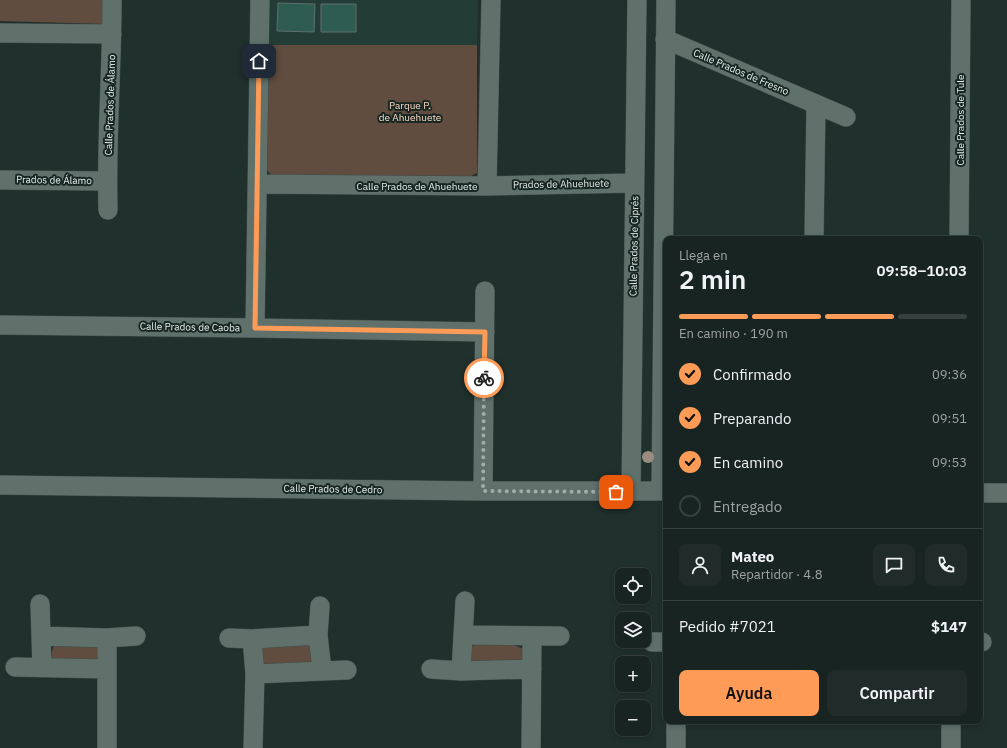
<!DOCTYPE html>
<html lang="es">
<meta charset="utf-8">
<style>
:root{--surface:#182421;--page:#212c2a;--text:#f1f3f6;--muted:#9fa4a5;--line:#36413f;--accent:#fe9c57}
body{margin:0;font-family:"IBM Plex Sans",sans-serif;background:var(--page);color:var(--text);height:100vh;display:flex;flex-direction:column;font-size:15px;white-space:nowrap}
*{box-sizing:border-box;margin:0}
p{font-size:13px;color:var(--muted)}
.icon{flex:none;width:22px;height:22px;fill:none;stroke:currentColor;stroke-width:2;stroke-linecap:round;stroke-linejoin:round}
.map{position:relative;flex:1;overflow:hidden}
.sheet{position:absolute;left:663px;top:236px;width:320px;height:488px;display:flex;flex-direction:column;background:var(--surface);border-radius:8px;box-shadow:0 2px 6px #0003,0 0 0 1px var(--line)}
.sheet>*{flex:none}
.controls{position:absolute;left:615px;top:568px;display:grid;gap:8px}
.controls a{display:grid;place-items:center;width:36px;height:36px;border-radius:8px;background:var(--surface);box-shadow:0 2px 6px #0003,0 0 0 1px var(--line);font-size:20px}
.pin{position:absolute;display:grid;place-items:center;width:34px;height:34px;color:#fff;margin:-17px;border-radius:8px;box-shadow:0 2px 6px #0006}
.courier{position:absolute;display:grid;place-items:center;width:40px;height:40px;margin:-20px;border:3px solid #fe9c57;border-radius:50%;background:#fff;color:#222;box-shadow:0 1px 5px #0007}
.head em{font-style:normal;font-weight:600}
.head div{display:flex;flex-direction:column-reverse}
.head{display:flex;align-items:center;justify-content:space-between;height:68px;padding:0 16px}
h1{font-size:26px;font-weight:600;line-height:30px}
.bar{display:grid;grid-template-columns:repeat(4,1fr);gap:6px 4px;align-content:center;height:48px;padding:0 16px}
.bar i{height:5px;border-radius:3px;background:var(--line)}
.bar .on{background:var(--accent)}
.bar p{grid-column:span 4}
.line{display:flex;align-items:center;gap:10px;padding:0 16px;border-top:1px solid var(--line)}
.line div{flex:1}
.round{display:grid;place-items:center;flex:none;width:42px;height:42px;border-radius:8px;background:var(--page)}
ol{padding:0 16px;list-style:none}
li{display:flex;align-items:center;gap:12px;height:44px}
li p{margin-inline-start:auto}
li .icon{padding:4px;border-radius:50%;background:var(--accent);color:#111;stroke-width:4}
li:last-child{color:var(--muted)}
li i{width:22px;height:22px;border:2px solid var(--line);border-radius:50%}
.cta{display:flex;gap:8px;margin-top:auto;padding:8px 16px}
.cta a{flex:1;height:46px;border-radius:8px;background:var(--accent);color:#111;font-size:16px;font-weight:600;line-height:46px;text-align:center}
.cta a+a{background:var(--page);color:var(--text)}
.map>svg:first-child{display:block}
.built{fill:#243c36}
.green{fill:#614d40}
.building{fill:#2f5c51;stroke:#5f706b}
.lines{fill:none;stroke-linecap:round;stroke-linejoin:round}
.minor-casing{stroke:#3e4c48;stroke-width:20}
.minor{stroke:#60716c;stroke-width:19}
.tree{fill:#9a8d7f}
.done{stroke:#a1ada9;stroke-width:4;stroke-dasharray:0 7.2}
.route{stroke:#fe9c57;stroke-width:5}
.labels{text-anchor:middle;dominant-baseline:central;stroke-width:4;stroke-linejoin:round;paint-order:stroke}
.street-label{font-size:10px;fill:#e6f0ed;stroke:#172622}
.park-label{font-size:10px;fill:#fdd9c3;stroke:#172622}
</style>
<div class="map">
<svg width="1007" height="748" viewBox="0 0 1007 748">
<rect width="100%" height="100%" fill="#20302c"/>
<!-- built -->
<path class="built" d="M270 0H478L477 45H270Z"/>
<!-- green -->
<path class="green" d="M0 0H103V24L0 21Z
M270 45H477V173L469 177 271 175 265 167Z
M296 640 312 646 313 665 261 666 260 642Z
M485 641 511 644 526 650 521 665 491 666 470 661 469 647Z
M99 643V665L49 663 54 644Z"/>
<!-- building -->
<path class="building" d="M278 3 315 4 314 32 277 31Z
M321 4H356V32H321Z"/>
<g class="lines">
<defs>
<path id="minor" d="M0 33 112 34
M665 39 846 117
M0 180 107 181
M258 184 487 186 634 183
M487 186 491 0
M108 210C106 140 112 70 112 0
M814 239 816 104
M959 239 961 0
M0 325 255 328 485 332
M255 328 260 0
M0 485 483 491H666
M483 491 485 291
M661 491 666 0
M631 492 637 0
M980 493H1007
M40 604 42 668
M320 606 318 635 322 671
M463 635 560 636
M41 636 107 638 136 636
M107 638V748
M229 638 252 639 318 635
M252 639 255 674 253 748
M652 642H666
M980 642H982
M15 667 107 669
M431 669 461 671 532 669
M461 671 465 601
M255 674 322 671 347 670
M676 721V748
M531 748 532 636
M951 748V721"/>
</defs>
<!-- minor casing -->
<use href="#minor" class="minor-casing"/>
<!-- minor -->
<use href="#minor" class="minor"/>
</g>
<!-- trees -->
<circle class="tree" cx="648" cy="457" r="6"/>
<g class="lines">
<!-- done -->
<path class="done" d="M484 378 483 491 616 492"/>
<!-- route -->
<path class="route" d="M259 61 255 328 485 332 484 378"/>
</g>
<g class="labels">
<!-- street labels -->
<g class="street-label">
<text transform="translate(741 72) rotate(23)">Calle Prados de Fresno</text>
<text transform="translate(110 105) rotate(-88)">Calle Prados de Álamo</text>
<text transform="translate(960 120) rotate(-90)">Calle Prados de Tule</text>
<text transform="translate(54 180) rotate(1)">Prados de Álamo</text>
<text transform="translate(561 184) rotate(-1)">Prados de Ahuehuete</text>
<text x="417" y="186">Calle Prados de Ahuehuete</text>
<text transform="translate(634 246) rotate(-89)">Calle Prados de Ciprés</text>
<text transform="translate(190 327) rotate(1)">Calle Prados de Caoba</text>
<text transform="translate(333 489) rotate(1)">Calle Prados de Cedro</text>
</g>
<!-- park labels -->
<g class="park-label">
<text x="410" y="105">Parque P.<tspan x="410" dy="12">de Ahuehuete</tspan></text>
</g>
</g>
</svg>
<div class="controls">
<a><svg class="icon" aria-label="locate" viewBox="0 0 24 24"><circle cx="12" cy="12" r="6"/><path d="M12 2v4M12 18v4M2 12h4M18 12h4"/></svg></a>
<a><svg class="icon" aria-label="layers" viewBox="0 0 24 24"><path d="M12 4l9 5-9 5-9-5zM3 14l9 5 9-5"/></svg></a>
<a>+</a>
<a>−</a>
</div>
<div class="pin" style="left:616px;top:492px;background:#ea580c"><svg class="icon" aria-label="bag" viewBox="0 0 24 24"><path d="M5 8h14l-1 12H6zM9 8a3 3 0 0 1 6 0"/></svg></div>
<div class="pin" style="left:259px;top:61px;background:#1f2937"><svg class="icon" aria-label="home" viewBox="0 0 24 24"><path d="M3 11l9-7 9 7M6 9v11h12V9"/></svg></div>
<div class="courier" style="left:484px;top:378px"><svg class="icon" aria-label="bike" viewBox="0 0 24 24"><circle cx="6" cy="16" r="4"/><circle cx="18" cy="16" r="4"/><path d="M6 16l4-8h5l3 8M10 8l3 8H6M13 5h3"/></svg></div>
<section class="sheet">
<div class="head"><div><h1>2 min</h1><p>Llega en</p></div><em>09:58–10:03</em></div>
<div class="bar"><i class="on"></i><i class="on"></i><i class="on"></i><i></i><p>En camino · 190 m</p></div>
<ol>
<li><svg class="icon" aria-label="check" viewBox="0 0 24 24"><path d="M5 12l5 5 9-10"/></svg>Confirmado<p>09:36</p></li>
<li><svg class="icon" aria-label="check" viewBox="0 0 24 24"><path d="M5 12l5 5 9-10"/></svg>Preparando<p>09:51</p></li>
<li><svg class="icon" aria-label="check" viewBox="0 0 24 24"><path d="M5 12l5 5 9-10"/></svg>En camino<p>09:53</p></li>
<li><i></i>Entregado</li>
</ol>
<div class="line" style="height:72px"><a class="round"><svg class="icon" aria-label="person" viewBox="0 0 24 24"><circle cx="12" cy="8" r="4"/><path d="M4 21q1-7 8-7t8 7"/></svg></a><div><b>Mateo</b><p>Repartidor · 4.8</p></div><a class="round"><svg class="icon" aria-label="chat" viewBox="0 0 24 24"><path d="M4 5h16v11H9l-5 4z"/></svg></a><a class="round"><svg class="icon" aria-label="phone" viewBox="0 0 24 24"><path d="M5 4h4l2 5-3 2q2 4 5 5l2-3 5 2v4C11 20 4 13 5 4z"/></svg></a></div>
<div class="line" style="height:52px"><div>Pedido #7021</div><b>$147</b></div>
<div class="cta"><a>Ayuda</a><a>Compartir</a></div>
</section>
</div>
